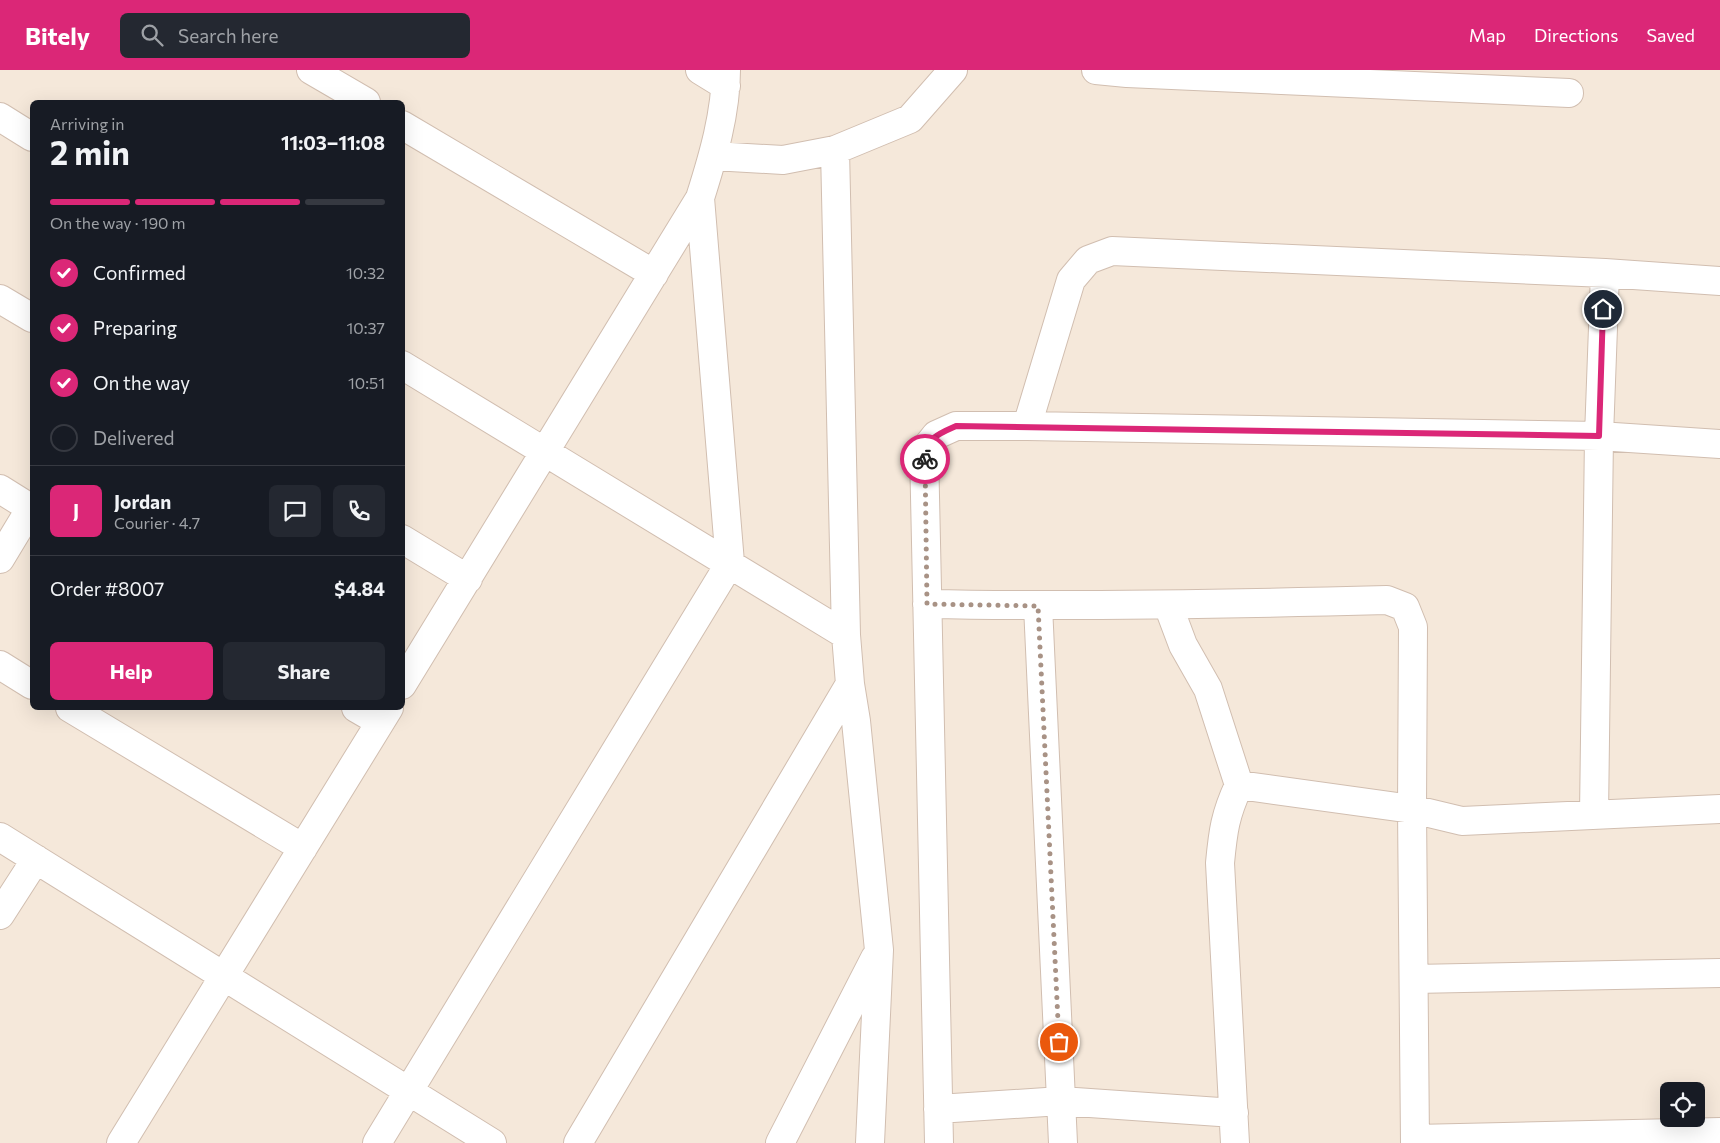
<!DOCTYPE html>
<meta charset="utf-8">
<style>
:root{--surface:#171b24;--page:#242831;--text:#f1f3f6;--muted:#9ea1a6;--line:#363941;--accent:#db2777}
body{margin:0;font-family:Commissioner,sans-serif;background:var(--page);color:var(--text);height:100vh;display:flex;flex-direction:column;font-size:19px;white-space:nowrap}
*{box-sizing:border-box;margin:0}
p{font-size:16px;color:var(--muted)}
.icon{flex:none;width:28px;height:28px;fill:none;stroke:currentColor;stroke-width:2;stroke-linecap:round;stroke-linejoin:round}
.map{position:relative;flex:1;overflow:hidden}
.panel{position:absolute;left:30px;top:30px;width:375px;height:610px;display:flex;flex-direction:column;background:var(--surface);border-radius:8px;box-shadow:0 5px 20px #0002}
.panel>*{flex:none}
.controls{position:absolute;left:1660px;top:1012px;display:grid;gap:10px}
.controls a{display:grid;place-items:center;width:45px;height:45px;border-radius:8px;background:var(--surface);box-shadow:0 5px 20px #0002;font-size:25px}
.pin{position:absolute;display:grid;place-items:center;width:42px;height:42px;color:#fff;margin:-21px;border:2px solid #fff;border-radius:50%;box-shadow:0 1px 5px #0007}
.courier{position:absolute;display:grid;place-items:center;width:50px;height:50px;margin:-25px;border:4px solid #db2777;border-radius:50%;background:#fff;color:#222;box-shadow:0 1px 6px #0007}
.summary em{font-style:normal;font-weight:700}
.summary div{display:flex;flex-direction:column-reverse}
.summary{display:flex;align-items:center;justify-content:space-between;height:85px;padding:0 20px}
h1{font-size:32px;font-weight:700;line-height:38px}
.bar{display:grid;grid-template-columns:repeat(4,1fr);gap:8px 5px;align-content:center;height:60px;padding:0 20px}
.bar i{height:6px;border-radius:4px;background:var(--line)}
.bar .active{background:var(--accent)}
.bar p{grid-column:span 4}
.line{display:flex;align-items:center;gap:12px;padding:0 20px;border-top:1px solid var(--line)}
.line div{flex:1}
.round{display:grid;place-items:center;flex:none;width:52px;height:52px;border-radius:8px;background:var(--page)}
ol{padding:0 20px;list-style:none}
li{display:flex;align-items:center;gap:15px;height:55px}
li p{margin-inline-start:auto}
li .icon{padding:5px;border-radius:50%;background:var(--accent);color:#fff;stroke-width:4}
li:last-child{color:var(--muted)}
li i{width:28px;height:28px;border:2px solid var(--line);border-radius:50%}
.cta{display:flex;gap:10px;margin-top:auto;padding:10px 20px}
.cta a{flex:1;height:58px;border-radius:8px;background:var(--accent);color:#fff;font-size:20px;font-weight:700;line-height:58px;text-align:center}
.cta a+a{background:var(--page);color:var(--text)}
header{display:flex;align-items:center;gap:30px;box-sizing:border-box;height:70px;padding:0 25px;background:var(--accent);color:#fff}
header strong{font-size:24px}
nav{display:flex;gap:28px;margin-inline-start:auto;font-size:18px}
.search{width:350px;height:45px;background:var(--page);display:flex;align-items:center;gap:12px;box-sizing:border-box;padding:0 18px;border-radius:8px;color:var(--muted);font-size:19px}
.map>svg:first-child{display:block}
.residential{fill:#f5e8da;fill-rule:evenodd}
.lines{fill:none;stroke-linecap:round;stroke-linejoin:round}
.street-casing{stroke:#d1beb0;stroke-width:30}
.street{stroke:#fff;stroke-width:28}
.done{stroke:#a89285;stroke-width:5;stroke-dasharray:0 9}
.route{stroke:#db2777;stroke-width:6}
</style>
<header>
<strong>Bitely</strong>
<div class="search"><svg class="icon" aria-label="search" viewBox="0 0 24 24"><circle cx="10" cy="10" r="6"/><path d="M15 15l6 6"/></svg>Search here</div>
<nav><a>Map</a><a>Directions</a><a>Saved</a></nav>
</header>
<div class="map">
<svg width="1720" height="1073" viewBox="0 0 1720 1073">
<rect width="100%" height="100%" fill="#fdf6ec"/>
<!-- residential -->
<path class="residential" d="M0 0H1720V1073H0ZM32 32H402V638H32ZM1669 1021H1696V1049H1669Z"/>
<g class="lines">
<defs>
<path id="street" d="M311 0 366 32
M700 0 726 16
M1096 0 1127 3 1569 23
M0 47 32 67
M402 55 654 204
M835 80 846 565
M713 86 783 90 835 80 910 49 953 0
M0 229 32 248
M402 295C549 386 698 474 846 565L850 614 856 651 879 880 870 1073
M1027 356 1071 210 1088 190 1112 181 1605 203 1720 211
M0 419 32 439
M402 469 468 509
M0 489 32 436
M927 534C1081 537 1234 534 1387 530L1405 537 1413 557 1412 739 1415 1073
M1168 535 1183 575 1208 619 1239 715C1225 745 1223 761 1220 793L1235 1073
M1038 536 1063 1073
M0 595 32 615
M402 615 700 128C713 87 726 43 726 0
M70 638 303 778
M356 638 380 652
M1239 715 1412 739 1462 751 1720 739
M1594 745 1599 366 1605 203
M0 767 492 1073
M0 845 36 789
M1414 909 1720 903
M938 1039 1061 1031 1234 1043
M1415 1069 1720 1062
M121 1073 389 638
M377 1073 730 493 700 128
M578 1073 850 614
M780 1073 875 888
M939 1073 924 380 936 365 956 356H1027L1599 366 1720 374"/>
</defs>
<!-- street casing -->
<use href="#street" class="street-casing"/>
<!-- street -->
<use href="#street" class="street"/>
</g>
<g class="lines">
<!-- done -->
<path class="done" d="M925 389 927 534 1038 536 1059 972"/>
<!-- route -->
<path class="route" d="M925 389C924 369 940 363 956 356L1599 366 1603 239"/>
</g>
</svg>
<div class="controls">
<a><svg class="icon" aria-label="locate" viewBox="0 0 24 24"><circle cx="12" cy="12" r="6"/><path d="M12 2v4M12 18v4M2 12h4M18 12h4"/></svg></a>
</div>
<div class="pin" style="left:1059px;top:972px;background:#ea580c"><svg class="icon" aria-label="bag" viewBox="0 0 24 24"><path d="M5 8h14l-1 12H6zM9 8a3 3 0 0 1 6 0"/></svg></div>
<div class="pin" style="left:1603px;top:239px;background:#1f2937"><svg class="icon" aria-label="home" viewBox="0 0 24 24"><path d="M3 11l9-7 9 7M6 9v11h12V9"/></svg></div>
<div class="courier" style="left:925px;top:389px"><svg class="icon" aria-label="bike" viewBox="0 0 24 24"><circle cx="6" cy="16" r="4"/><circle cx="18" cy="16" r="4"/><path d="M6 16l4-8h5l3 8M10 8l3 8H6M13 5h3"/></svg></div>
<section class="panel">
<div class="summary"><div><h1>2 min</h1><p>Arriving in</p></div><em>11:03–11:08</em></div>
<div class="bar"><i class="active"></i><i class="active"></i><i class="active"></i><i></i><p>On the way · 190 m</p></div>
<ol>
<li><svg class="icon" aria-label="check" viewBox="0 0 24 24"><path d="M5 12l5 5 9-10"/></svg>Confirmed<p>10:32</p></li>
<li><svg class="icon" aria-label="check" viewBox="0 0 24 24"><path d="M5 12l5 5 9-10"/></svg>Preparing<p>10:37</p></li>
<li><svg class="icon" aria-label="check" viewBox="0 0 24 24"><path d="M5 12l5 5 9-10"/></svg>On the way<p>10:51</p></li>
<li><i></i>Delivered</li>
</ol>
<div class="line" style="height:90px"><b class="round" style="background:var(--accent);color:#fff">J</b><div><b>Jordan</b><p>Courier · 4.7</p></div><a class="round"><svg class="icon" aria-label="chat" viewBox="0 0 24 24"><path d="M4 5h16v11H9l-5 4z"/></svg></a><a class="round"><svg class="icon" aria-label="phone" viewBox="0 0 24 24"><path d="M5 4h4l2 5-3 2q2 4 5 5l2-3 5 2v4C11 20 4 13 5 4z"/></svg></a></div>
<div class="line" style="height:65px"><div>Order #8007</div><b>$4.84</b></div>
<div class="cta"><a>Help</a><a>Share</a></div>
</section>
</div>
